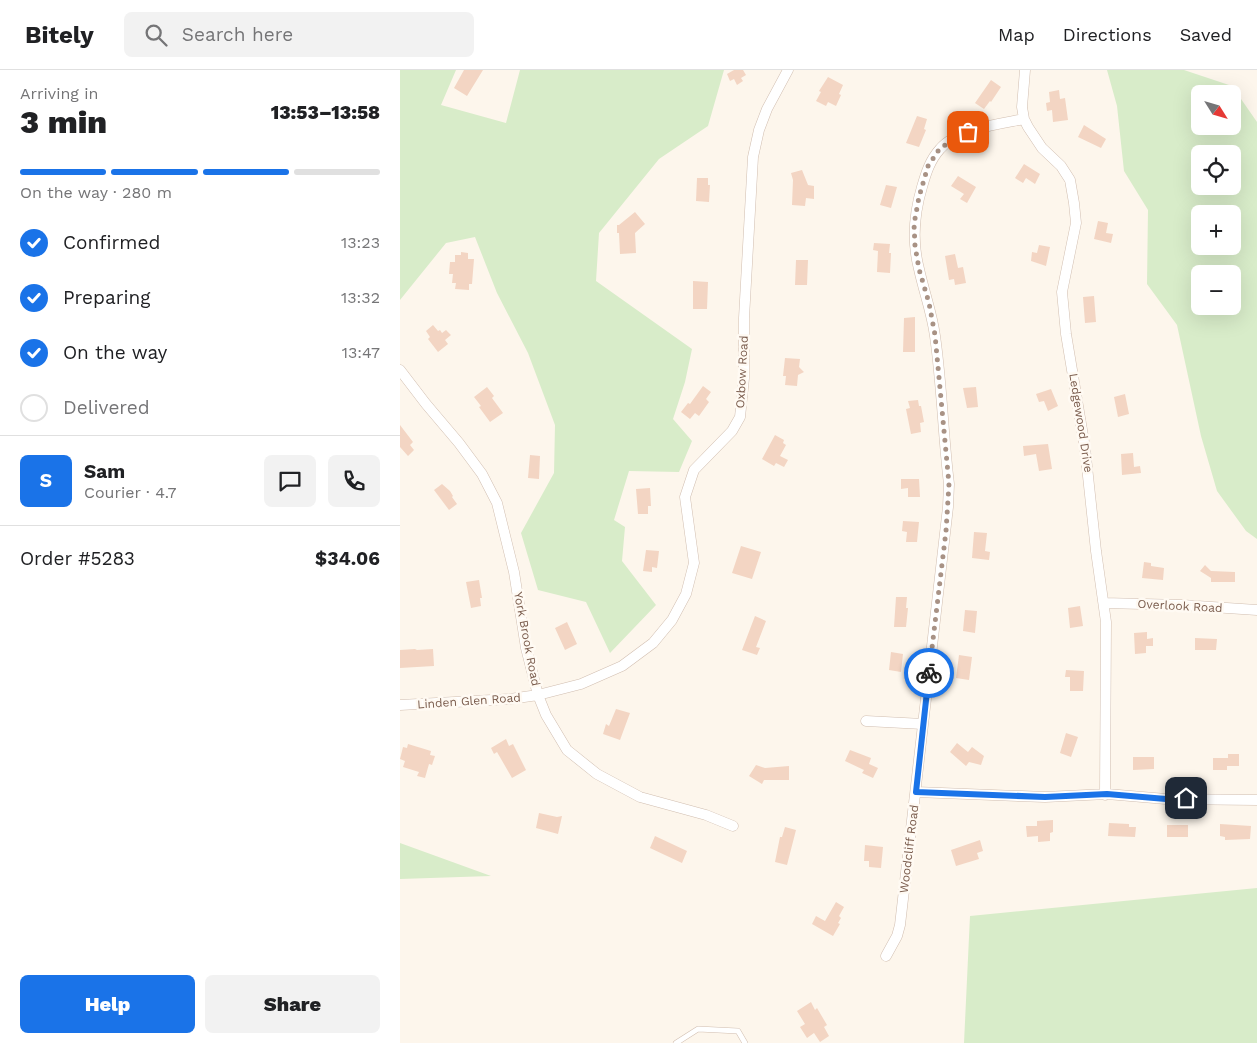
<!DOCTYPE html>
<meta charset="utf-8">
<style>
:root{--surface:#fff;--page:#f2f2f2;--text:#202124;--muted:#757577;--line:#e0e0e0;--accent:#1a73e8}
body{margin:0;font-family:"Work Sans",sans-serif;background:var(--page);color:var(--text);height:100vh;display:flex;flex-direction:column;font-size:19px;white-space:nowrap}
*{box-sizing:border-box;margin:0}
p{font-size:16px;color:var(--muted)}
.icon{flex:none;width:28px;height:28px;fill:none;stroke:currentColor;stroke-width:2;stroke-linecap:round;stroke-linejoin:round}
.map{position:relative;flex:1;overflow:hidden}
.drawer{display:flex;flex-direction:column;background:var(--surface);width:400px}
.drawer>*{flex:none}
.needle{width:32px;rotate:127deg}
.fabs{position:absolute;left:791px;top:15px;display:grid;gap:10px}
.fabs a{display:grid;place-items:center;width:50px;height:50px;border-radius:8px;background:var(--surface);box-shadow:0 5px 20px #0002;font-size:25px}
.pin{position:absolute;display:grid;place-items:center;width:42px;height:42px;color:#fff;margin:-21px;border-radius:10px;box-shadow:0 2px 8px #0006}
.courier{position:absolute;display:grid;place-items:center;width:50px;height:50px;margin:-25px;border:4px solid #1a73e8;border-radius:50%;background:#fff;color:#222;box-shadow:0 1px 6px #0007}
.head em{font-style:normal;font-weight:800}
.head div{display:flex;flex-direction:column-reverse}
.head{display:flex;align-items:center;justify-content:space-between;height:85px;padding:0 20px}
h1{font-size:32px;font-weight:800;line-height:38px}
.bar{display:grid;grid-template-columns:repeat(4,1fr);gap:8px 5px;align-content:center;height:60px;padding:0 20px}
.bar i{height:6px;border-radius:4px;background:var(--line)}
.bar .active{background:var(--accent)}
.bar p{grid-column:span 4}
.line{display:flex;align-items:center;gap:12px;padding:0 20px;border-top:1px solid var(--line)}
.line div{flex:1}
.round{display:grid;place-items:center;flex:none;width:52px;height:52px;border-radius:8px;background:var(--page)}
ol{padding:0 20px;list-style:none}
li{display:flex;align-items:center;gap:15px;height:55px}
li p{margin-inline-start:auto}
li .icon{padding:5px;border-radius:50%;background:var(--accent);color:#fff;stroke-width:4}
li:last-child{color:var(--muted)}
li i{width:28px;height:28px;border:2px solid var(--line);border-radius:50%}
.primary-button{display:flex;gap:10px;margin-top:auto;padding:10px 20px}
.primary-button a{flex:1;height:58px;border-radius:8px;background:var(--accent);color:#fff;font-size:20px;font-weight:800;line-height:58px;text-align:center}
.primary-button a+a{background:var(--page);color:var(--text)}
header{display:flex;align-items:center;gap:30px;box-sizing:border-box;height:70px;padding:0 25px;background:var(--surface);border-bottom:1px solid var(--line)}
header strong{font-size:24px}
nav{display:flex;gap:28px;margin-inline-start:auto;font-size:18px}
.search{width:350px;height:45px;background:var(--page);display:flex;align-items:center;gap:12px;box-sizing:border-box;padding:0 18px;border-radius:8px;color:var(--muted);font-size:19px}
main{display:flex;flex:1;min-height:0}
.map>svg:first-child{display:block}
.green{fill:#d8ecc9;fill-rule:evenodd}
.building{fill:#f3d5c3}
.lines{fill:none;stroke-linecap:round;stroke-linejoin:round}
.service-casing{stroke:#d1beb0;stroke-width:6}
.minor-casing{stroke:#d1beb0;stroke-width:11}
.service{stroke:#fff;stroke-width:5}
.minor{stroke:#fff;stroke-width:10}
.done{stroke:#a89285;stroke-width:5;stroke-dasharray:0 9}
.route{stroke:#1a73e8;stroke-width:6}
.labels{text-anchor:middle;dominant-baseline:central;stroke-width:5;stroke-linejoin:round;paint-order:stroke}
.street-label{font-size:12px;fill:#7a5c4d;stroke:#fffaf3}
</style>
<header>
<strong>Bitely</strong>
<div class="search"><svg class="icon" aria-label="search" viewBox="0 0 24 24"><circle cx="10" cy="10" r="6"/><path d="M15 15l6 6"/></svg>Search here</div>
<nav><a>Map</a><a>Directions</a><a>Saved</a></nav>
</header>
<main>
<section class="drawer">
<div class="head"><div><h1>3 min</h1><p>Arriving in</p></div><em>13:53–13:58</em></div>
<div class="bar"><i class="active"></i><i class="active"></i><i class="active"></i><i></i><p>On the way · 280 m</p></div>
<ol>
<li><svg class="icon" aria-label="check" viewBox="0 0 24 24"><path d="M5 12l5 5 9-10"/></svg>Confirmed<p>13:23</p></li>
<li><svg class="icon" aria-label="check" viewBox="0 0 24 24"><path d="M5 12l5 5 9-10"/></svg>Preparing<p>13:32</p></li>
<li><svg class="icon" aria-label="check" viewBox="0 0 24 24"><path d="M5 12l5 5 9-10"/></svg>On the way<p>13:47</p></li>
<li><i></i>Delivered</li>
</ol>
<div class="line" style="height:90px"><b class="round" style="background:var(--accent);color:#fff">S</b><div><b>Sam</b><p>Courier · 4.7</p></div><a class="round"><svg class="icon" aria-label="chat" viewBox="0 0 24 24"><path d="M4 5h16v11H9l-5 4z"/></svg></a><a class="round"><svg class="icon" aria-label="phone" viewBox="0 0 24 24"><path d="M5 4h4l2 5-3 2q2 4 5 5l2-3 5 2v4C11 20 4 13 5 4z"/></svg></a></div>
<div class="line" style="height:65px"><div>Order #5283</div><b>$34.06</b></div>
<div class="primary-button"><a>Help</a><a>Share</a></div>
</section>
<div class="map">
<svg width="857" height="973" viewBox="0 0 857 973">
<rect width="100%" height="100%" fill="#fdf6ec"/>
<!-- green -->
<path class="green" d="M0 0H56L41 35 106 53 120 0H324L308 56 259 89 199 163 196 211 292 279 285 312 273 349 292 371 279 402 229 401 214 450 225 457 222 491 256 535 210 583 186 532 138 520 121 463 154 403 155 355 128 283 97 223 75 167 46 173 0 230Z
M707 0H784L832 16 857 52V469L846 461 817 421 801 366 777 255 747 214 748 140 724 101 717 36ZM800 24H832V56H800ZM800 84H832V116H800ZM800 144H832V176H800ZM800 204H832V236H800Z
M0 773 91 806 0 809Z
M857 818V973H564L570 846Z"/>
<!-- building -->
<path class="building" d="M64 0H83L67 26 54 18Z
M334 0H343L346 5 341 8 343 11 337 15 334 9 330 11 327 4Z
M428 7 443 15 439 24 441 25 436 36 428 32 426 36 416 31 421 22 419 21Z
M591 10 601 17 591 32 590 31 584 39 575 33Z
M659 20 660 29 665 28 668 50 653 52 652 40 647 41 646 33 650 32 649 22Z
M517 46 527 49 524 59 526 60 519 77 506 73Z
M684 55 706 69 701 78 678 67Z
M624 94 640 104 635 114 626 108 623 113 615 108Z
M402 100 408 115 414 116V129L406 128 405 136 392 135 393 110 391 103Z
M558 106 576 117 567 133 560 129 564 124 551 116Z
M297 108H308V115H310L309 132 296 131Z
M486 115 497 117 491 138 480 135Z
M235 142 245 154 235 163 236 183 220 184 219 163H217V155H219Z
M698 151 708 153 706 163 713 164 711 173 694 169Z
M474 173 490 174 489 183H491L490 203 477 202 478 181 473 180Z
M639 175 650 177 646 196 631 191 632 182 637 183Z
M61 182 68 183V189H74L72 214H69V220L55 219 56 213H52L53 204H49L50 192H55V185H61Z
M555 184 558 198 563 197 566 213 555 215 554 209 549 210 545 186Z
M396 190H408L407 215H395Z
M293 211 308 212 307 239H293Z
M694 226 696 252 685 253 683 227Z
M515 247V282H503L504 248Z
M33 255 38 261 40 260 42 263 46 260 51 265 45 270 48 274 38 282 28 269 30 267 26 261Z
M385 288 400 289 399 297 404 302 398 305 397 316 385 315 386 306H383Z
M303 316 311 322 306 329 309 332 299 346 295 343 290 349 281 342 288 333 290 334Z
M87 317 94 326 92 328 103 343 90 352 79 337 81 336 74 327Z
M576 317 578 337 567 338 563 318Z
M651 319 658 336 648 341 644 331 639 332 636 324Z
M725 324 729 344 718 347 714 327Z
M518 330 519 336H521L524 352 520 353 521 362 511 364 506 339 510 338 508 331Z
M0 355 13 372 10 375 14 380 8 386 0 377Z
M375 365 384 370 383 373 386 375 380 386 388 390 384 397 376 393 374 396 362 389Z
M648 374 652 399 639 401 636 384 624 386 623 376Z
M733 383 734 397 740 396 741 403 722 405 721 384Z
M130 385 140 386 139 409 128 408Z
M501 409H519L520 427H508V418L501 419Z
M42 414 50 421 53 426 52 427 57 434 49 440 34 420Z
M250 418 251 436H248V444H238L236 419Z
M503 451 519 452 517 472H506L507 462 502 461Z
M574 462 587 463 585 481 590 482 589 490 572 488Z
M341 476 361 482 352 509 332 503Z
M246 480 259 481 257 498 252 497V502L243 501Z
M744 492 751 493V496L764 498 763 510 742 508Z
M805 495 811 501 835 502V512H811V508L800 501Z
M79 510 82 528H80L81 536 71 538 66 512Z
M496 527H507L506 538H508L506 557H494Z
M680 536 683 556 670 558 668 538Z
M565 540 577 541 575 563 563 561Z
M355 546 366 551 356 577 360 578 357 585 342 580Z
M167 552 177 574 165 580 155 558Z
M747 562V569L753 568V576H746V583L735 584 734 563Z
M795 568 817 569 816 580H795Z
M15 579 17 580 33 579 34 596 0 598V580Z
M491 582 503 584 501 602 489 600Z
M559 585 572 587 569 610 556 608Z
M666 600 684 601 683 621H670V607H665Z
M216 639 230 643 220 670 203 664 206 654 209 656Z
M666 663 678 667 671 687 660 683Z
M106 669 109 676 113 674 126 700 112 708 97 682 94 684 91 678Z
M557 673 568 682 572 677 584 686 581 695 569 692 566 696 550 682Z
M8 674 31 681 30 685 35 686 32 695 29 694 25 708 17 706 19 702 3 697 5 691 0 689 3 677 7 678Z
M450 680 471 688 469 694 478 698 473 708 462 703 464 700 445 691Z
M828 684H839V696H827V700H813V688H828Z
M733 687H754V699L733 700Z
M356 695 365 698 389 696V710H364L362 714 349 706Z
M139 743 157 747 162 746 158 764 136 758Z
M653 750V762L650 763V771L638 772V766L627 767 626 756H637V751Z
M709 753 729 754V757H736L735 767 708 766Z
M820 754 851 756 850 769 825 770V767L820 766Z
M767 755H788V767H767Z
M385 757 396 760 387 795 375 792 380 767H382Z
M255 766 287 781 282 793 250 778Z
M580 770 583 781 577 783 579 789 556 796 551 780Z
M465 775 483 777 481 798 469 797V791H464Z
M436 832 444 837 439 846 441 848 438 853 440 854 433 866 412 854 416 846 425 851Z
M411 932 415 940 417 938 427 955 424 957 429 966 420 972 414 963 407 968 400 957 405 954 397 941Z"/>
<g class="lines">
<defs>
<path id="service" d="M276 973 298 959 338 961 345 973"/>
<path id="minor" d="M625 0 622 37 624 49 628 57 642 78 661 96 670 110 674 133 676 153 662 222 666 264 685 378 696 481 706 552 705 725
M0 300 26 334 59 373 82 404 97 433 114 502 126 578 138 625 146 645 167 680 197 704 240 727 306 745 333 756
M704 533 782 535 857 540
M0 635 110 629 138 625 181 614 222 596 253 573 272 550 286 524 294 493 285 427 294 400 332 361 340 347 344 308V248L353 87 359 60 367 39 388 0
M466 651 523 654
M516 722 645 727 707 724 766 729 857 730
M486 886 497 866 500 855 548 437 549 414C543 365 542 315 535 266 532 243 524 222 519 199 512 172 514 144 522 117 526 103 530 90 540 79 557 59 599 54 624 49"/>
</defs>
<!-- service casing -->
<use href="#service" class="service-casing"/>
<!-- minor casing -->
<use href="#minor" class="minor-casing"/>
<!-- service -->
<use href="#service" class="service"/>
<!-- minor -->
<use href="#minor" class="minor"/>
</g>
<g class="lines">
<!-- done -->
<path class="done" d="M529 603 546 461 549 414 535 265 529 233 519 199 515 176 514 154 519 127 528 96 540 78 568 62"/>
<!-- route -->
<path class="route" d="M529 603 516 722 645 727 707 724 766 729 786 728"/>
</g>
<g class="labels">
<!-- street labels -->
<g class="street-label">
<text transform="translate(342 302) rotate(-87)">Oxbow Road</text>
<text transform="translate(681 353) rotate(81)">Ledgewood Drive</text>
<text transform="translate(780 536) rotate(3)">Overlook Road</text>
<text transform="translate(127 569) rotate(79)">York Brook Road</text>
<text transform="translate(69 631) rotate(-4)">Linden Glen Road</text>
<text transform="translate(509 779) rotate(-83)">Woodcliff Road</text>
</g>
</g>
</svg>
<div class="fabs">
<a><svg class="needle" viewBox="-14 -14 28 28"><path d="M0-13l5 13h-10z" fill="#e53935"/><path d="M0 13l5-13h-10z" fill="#757577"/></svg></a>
<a><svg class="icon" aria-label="locate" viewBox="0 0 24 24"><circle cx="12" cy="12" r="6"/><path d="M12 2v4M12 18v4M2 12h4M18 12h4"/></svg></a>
<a>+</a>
<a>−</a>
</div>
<div class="pin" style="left:568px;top:62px;background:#ea580c"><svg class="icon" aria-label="bag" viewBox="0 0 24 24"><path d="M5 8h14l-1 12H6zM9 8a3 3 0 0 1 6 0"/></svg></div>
<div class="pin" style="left:786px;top:728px;background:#1f2937"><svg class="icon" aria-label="home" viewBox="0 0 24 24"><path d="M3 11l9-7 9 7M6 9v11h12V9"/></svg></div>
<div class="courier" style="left:529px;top:603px"><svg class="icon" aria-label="bike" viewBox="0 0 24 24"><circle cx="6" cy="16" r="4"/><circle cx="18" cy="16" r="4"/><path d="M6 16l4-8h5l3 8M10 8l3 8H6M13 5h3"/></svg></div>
</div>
</main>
